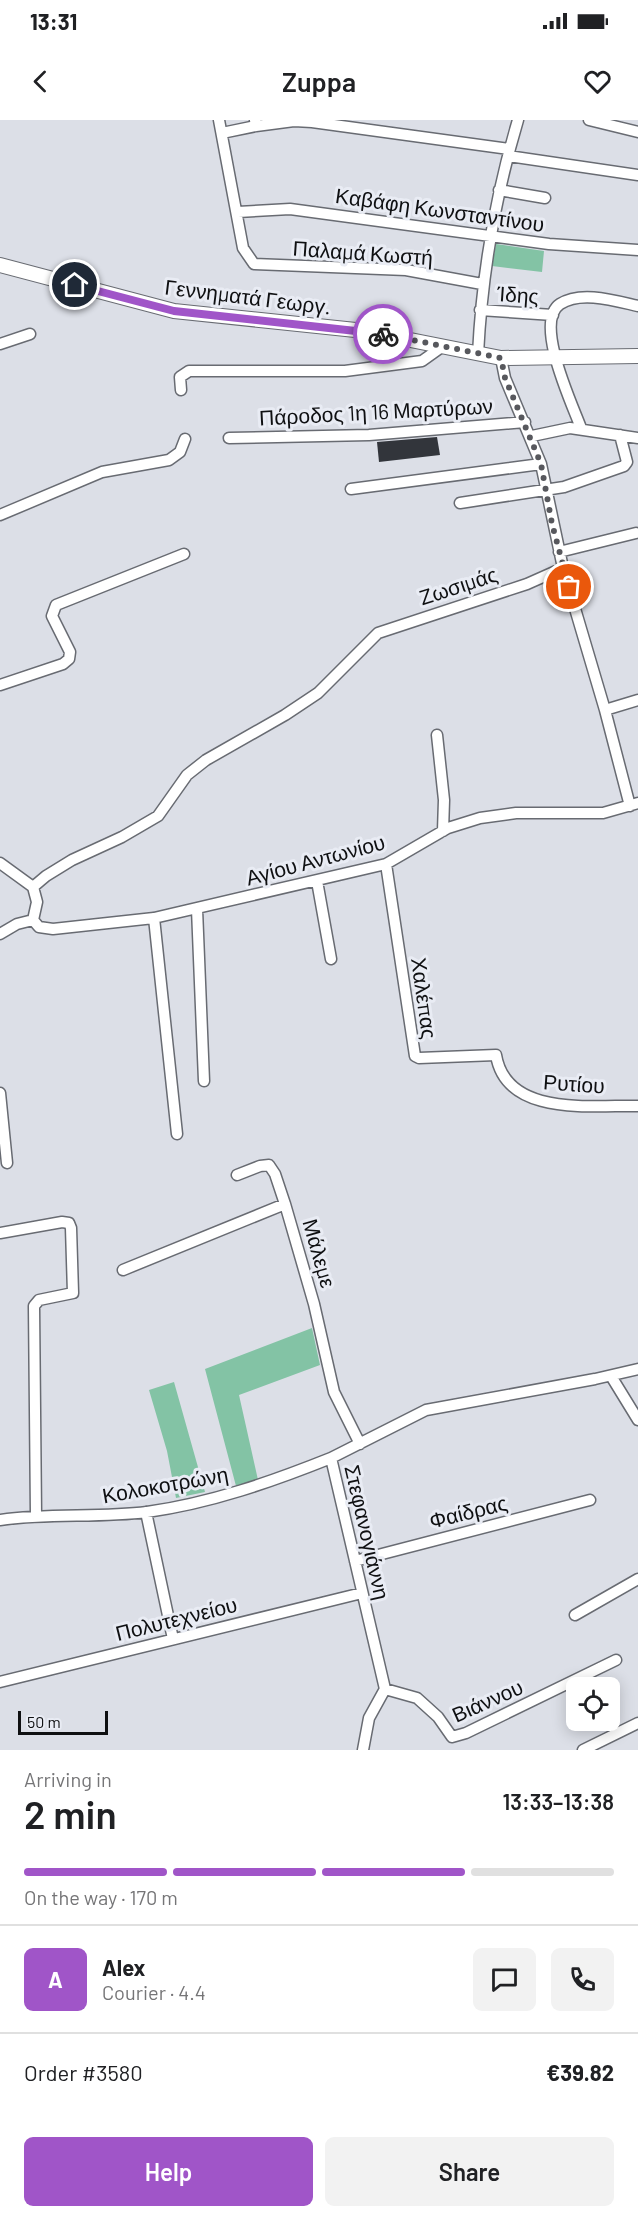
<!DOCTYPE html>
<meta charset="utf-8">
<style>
:root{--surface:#fff;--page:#f2f2f2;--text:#202124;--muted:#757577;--line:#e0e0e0;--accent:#a055c8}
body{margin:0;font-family:Barlow,sans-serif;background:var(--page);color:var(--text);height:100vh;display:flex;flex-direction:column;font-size:22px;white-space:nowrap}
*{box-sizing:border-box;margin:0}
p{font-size:20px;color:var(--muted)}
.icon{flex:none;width:33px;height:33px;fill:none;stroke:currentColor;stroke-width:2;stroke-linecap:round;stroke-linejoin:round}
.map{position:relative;height:1630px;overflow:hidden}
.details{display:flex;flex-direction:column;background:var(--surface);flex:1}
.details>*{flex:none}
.tools{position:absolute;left:566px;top:1557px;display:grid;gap:12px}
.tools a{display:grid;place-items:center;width:54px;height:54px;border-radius:9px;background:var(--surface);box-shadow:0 3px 15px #0003;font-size:30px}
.scale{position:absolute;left:18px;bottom:15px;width:90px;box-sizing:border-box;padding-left:6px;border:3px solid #0f1012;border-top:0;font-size:16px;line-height:21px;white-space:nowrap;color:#0f1012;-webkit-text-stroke:4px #e9ecf4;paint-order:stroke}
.pin{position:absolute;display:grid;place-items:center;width:51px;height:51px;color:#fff;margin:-26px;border:3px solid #fff;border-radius:50%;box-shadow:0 2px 6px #0007}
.courier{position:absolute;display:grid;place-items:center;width:60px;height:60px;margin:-30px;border:4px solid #a055c8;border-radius:50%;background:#fff;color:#222;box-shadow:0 2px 8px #0007}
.head em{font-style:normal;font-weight:600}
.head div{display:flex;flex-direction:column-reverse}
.head{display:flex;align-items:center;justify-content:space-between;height:102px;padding:0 24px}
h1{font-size:39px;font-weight:600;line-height:45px}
.bar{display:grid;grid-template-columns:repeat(4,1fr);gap:9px 6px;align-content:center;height:72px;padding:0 24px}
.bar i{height:8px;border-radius:4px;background:var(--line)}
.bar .selected{background:var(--accent)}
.bar p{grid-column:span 4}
.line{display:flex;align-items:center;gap:15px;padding:0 24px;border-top:2px solid var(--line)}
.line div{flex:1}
.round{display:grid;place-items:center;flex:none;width:63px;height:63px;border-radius:9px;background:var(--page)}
.primary-button{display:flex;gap:12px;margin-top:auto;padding:12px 24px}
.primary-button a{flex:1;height:69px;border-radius:9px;background:var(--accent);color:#fff;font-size:24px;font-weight:600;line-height:69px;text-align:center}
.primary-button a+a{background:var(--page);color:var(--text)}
.status{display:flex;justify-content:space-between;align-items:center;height:42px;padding:0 30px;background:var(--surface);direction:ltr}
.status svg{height:16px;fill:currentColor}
header{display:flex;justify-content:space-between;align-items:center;height:78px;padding:0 24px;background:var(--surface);font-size:27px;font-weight:600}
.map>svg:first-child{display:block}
.grass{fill:#83c3a5}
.building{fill:#32353b}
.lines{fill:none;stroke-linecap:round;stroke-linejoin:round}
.street-casing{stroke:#686b72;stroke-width:13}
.secondary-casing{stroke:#686b72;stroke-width:16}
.street{stroke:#fff;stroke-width:10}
.secondary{stroke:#fff;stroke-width:14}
.done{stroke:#57585d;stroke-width:6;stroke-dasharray:0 10.8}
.route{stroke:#a055c8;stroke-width:8}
.labels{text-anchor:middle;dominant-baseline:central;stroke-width:6;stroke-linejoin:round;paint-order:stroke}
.street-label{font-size:21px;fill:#0f1012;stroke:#e9ecf4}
</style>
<div class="status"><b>13:31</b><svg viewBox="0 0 49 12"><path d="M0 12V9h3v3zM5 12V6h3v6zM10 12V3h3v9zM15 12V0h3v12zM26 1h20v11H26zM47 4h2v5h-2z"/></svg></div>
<header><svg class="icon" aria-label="back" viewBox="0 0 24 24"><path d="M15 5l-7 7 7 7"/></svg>Zuppa<svg class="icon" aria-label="heart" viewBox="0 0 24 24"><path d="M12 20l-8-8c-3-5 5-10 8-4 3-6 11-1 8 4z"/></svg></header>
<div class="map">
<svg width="638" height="1630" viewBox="0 0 638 1630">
<rect width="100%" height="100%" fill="#dcdfe7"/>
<!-- grass -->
<path class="grass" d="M496 124 544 131 542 152 492 146Z
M312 1208 320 1245 239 1275 258 1360 236 1366 205 1249Z
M174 1262 205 1372 176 1378 167 1331 149 1270Z"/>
<!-- building -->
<path class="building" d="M437 317 440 335 379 342 377 322Z"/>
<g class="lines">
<defs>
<path id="street" d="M219 0 243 128 254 144 406 150 482 164
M255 0 256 6 294 1 312 2 509 29
M589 0 638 12
M222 13 256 6
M508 36 638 55
M499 70 545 78
M238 92 290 89 549 124 638 130
M480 190 553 195
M0 224 30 214
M478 234C482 154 495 77 518 0
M501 238 505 258 541 344 563 448 605 590 630 686
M181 270 180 257 189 251H345L422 241 443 226
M581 308C573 286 533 202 560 184 581 170 616 181 638 186
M532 316 570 308 638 318
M229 318 369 315 525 302
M351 369 541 344
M460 383 564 367 624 346 627 342 620 315
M0 395 102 352 169 340 180 332 185 319
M559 432 636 413
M0 565 63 544 69 539 70 532 52 496 56 485 184 434
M605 590 638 580
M437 615 444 680 443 711
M0 743 33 767 37 782 33 800
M386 744 415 936 419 938 496 935C506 997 591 985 638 986
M317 761 331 839
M33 767 46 756 72 740 122 717 158 696 187 655 206 640 285 595 318 573 378 513 527 464 563 448
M197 789 204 961
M154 798 177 1014
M33 800 39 807 53 809 154 798 386 744 448 708 480 698 516 693H603L638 683
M0 814 17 804 33 800
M0 973 7 1043
M237 1055 260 1046 269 1045 275 1054 285 1084
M0 1113 62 1102 69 1103 71 1108 73 1173 39 1180 34 1186 36 1396
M123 1150 285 1084 314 1184 334 1272 360 1324
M611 1256 638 1300
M146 1392 173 1519
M0 1400C49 1393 98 1398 147 1392 211 1383 271 1362 331 1338
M355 1441 590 1380
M575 1495 638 1459
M0 1562 362 1473
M385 1569 417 1578 438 1597 452 1617 466 1613 616 1540
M363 1630 369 1598 385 1569 331 1338 426 1290 595 1259 638 1249
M583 1630 638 1603"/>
<path id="secondary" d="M0 145 174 191 365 211 501 238 638 236"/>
</defs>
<!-- street casing -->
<use href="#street" class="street-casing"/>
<!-- secondary casing -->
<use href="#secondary" class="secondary-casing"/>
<!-- street -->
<use href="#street" class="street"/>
<!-- secondary -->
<use href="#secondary" class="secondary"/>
</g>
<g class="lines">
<!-- done -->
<path class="done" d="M383 214 501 238 505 258 541 344 552 404 569 467"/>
<!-- route -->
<path class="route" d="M75 165 174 191 383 214"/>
</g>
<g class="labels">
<!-- street labels -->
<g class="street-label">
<text transform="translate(440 89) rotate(8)">Καβάφη Κωνσταντίνου</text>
<text transform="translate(363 132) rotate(4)">Παλαμά Κωστή</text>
<text transform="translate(518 174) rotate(4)">Ίδης</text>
<text transform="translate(248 176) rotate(7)">Γεννηματά Γεωργ.</text>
<text transform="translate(376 291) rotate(-3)">Πάροδος 1η 16 Μαρτύρων</text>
<text transform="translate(458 465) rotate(-18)">Ζωσιμάς</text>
<text transform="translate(315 739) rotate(-15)">Αγίου Αντωνίου</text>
<text transform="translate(425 878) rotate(82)">Χαλέπας</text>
<text transform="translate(574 963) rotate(4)">Ρυτίου</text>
<text transform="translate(320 1133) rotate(74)">Μάλεμε</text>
<text transform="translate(165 1364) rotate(-10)">Κολοκοτρώνη</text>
<text transform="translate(468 1391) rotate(-14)">Φαίδρας</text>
<text transform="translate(368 1412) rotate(77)">Στεφανογιάννη</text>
<text transform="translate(176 1498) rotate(-14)">Πολυτεχνείου</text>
<text transform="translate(487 1580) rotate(-24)">Βιάννου</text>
</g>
</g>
</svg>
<div class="tools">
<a><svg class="icon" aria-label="locate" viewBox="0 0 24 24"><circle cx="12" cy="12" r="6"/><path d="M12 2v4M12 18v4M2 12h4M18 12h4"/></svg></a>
</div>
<div class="scale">50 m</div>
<div class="pin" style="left:569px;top:467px;background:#ea580c"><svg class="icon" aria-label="bag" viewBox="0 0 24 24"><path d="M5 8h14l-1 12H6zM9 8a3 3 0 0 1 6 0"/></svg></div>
<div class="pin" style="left:75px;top:165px;background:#1f2937"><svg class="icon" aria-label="home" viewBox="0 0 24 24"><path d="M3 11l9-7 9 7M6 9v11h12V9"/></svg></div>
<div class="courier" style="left:383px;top:214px"><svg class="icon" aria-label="bike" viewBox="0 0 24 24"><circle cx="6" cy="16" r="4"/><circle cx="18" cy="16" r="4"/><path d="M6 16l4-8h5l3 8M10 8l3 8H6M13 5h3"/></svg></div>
</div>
<section class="details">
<div class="head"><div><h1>2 min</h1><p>Arriving in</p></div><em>13:33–13:38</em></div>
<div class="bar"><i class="selected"></i><i class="selected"></i><i class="selected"></i><i></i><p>On the way · 170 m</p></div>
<div class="line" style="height:108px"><b class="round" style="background:var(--accent);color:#fff">A</b><div><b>Alex</b><p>Courier · 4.4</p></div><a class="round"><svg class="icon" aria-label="chat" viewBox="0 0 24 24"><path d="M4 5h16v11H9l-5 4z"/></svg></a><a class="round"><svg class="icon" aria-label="phone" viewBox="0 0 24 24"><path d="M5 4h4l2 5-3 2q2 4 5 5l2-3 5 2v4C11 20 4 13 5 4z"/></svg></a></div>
<div class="line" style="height:78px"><div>Order #3580</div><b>€39.82</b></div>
<div class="primary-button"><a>Help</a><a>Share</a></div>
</section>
